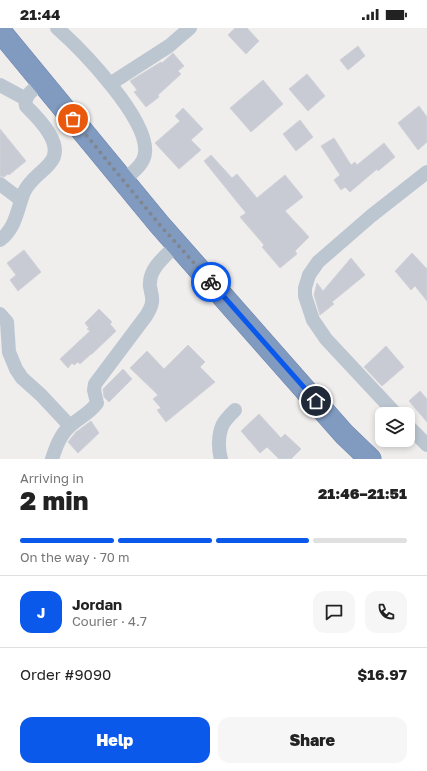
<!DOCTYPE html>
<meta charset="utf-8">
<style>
:root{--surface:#fff;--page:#f6f6f6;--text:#222;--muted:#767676;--line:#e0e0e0;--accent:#0b59eb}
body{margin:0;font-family:"Golos Text",sans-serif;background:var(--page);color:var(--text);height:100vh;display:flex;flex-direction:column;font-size:15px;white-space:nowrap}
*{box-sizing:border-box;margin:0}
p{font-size:13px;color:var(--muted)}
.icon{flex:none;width:22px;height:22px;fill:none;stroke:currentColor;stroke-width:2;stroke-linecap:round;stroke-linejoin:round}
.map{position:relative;height:431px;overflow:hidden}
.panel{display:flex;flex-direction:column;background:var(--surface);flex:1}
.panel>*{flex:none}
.tools{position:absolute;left:375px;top:379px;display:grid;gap:8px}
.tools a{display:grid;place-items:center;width:40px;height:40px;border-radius:8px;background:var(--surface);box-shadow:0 2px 6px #0003;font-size:20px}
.pin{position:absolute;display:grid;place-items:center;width:34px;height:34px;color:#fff;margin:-17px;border:2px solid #fff;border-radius:50%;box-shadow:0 1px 4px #0007}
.courier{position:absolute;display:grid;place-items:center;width:40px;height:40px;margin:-20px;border:3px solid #0b59eb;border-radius:50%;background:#fff;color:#222;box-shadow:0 1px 5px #0007}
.head em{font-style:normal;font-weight:800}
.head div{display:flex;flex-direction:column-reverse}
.head{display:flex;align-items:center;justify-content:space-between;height:68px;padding:0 20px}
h1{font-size:26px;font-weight:800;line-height:30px}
.bar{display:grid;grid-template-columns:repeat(4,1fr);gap:6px 4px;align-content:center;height:48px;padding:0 20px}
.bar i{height:5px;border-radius:3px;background:var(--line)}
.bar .on{background:var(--accent)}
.bar p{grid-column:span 4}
.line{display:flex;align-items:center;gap:10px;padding:0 20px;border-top:1px solid var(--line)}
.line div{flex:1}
.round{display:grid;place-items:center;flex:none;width:42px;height:42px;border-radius:12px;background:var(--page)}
.primary-button{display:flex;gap:8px;margin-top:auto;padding:8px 20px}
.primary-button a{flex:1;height:46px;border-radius:12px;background:var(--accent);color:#fff;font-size:16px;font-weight:800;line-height:46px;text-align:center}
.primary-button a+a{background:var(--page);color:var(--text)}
.status{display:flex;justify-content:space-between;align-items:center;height:28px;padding:0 20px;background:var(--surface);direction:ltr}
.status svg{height:11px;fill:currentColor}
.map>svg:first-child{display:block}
.building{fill:#c8cbd3;stroke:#d0d2d9}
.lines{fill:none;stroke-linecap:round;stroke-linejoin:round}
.highway-casing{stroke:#6c85ac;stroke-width:23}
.street{stroke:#bcc6d1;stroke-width:14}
.highway{stroke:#809ac0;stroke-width:22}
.done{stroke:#80868f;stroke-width:4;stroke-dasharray:0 7.2}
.route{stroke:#0b59eb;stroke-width:5}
</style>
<div class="status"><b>21:44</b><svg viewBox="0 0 49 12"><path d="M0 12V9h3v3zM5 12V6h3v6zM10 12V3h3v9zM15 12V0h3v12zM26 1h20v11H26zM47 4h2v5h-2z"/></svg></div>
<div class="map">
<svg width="427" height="431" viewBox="0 0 427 431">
<rect width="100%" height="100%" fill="#f0eded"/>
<!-- building -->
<path class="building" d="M235 0H247L259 13 246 26 228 7Z
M358 18 365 28 348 42 340 32Z
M173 25 184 38 178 43 181 46 158 67 159 69 146 79 134 64 137 62 130 53 161 34 162 35Z
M307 46 325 68 308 83 289 61Z
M263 52 283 76 251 104 230 80Z
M419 78 427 89V114L418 122 398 95Z
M183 80 203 101 191 112 201 122 179 141 155 115 180 93 175 88Z
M300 92 313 109 296 123 283 106Z
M0 101 26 133 9 147 8 146 4 149 0 148Z
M334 110 351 137 355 134 357 137 384 115 395 129 378 143 377 141 350 164 345 159 341 162 334 152 340 147 321 118Z
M211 127 232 150 237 146 257 170 285 147 303 169 285 183 309 209 295 223 297 226 280 240 262 219 264 217 240 189 246 185 204 133Z
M24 222 41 244 18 263 10 252 16 247 7 235Z
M412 225 427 241V273L415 258 411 262 395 243Z
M351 230 365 247 332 274 334 276 320 287 314 267 317 255 323 263Z
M99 281 112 294 110 296 116 303 92 326H91L80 336 78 334 74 337 72 335 68 340 60 331 90 303 87 301 89 300 85 295Z
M188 317 205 334 200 339 215 354 166 394 157 382 161 380 153 371 158 367 130 340 147 323 164 341Z
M386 318 404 339 382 358 364 339Z
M123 341 132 351 109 374 104 369 103 361Z
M420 363 427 371V394L409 373Z
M259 386 281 410 285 406 301 421 291 431H279L267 419 260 425 241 403Z
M91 393 99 405 78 425 68 414 76 404Z"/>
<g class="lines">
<defs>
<path id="highway" d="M0 3 159 196 344 406 370 431"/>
</defs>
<!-- highway casing -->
<use href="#highway" class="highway-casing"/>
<!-- street -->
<path class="street" d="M57 0C81 21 149 91 145 125 144 137 131 145 123 153
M110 56 169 18 190 0
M0 57 26 71
M0 156 21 172
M0 212C16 200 17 182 24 164 31 150 41 146 50 135 66 117 38 90 26 78 23 67 35 61 42 54
M0 286 7 294 9 324 16 341 22 350 41 367 70 398
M396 386 326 311 313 292 305 268V260L309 247 318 234 371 188 427 144
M408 398 427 417
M52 431C56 419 60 407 70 398 79 390 90 385 97 375L94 362 95 356 146 288C151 280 154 274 151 264 151 261 149 258 150 255 150 239 167 227 177 216
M221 431C218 421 218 406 223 396 226 391 231 386 235 382"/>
<!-- highway -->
<use href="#highway" class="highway"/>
</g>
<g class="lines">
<!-- done -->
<path class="done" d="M73 91 159 196 211 254"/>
<!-- route -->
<path class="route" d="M211 254 316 373"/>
</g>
</svg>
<div class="tools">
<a><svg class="icon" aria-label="layers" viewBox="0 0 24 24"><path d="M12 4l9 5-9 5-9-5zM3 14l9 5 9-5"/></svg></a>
</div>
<div class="pin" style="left:73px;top:91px;background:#ea580c"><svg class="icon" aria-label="bag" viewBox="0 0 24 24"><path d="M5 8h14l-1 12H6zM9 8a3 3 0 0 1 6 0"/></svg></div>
<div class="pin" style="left:316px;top:373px;background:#1f2937"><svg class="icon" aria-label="home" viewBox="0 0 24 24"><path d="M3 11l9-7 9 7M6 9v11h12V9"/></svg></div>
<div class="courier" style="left:211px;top:254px"><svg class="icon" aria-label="bike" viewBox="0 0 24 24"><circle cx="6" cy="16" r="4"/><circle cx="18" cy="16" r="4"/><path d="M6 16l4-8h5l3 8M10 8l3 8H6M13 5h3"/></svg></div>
</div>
<section class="panel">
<div class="head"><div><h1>2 min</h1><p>Arriving in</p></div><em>21:46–21:51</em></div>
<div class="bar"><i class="on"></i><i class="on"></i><i class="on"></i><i></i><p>On the way · 70 m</p></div>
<div class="line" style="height:72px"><b class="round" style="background:var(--accent);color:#fff">J</b><div><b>Jordan</b><p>Courier · 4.7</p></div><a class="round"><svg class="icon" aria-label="chat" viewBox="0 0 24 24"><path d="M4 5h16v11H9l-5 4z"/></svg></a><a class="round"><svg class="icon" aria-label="phone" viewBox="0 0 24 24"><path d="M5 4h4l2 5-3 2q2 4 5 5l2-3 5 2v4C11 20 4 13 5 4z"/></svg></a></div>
<div class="line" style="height:52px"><div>Order #9090</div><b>$16.97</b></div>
<div class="primary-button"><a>Help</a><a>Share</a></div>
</section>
